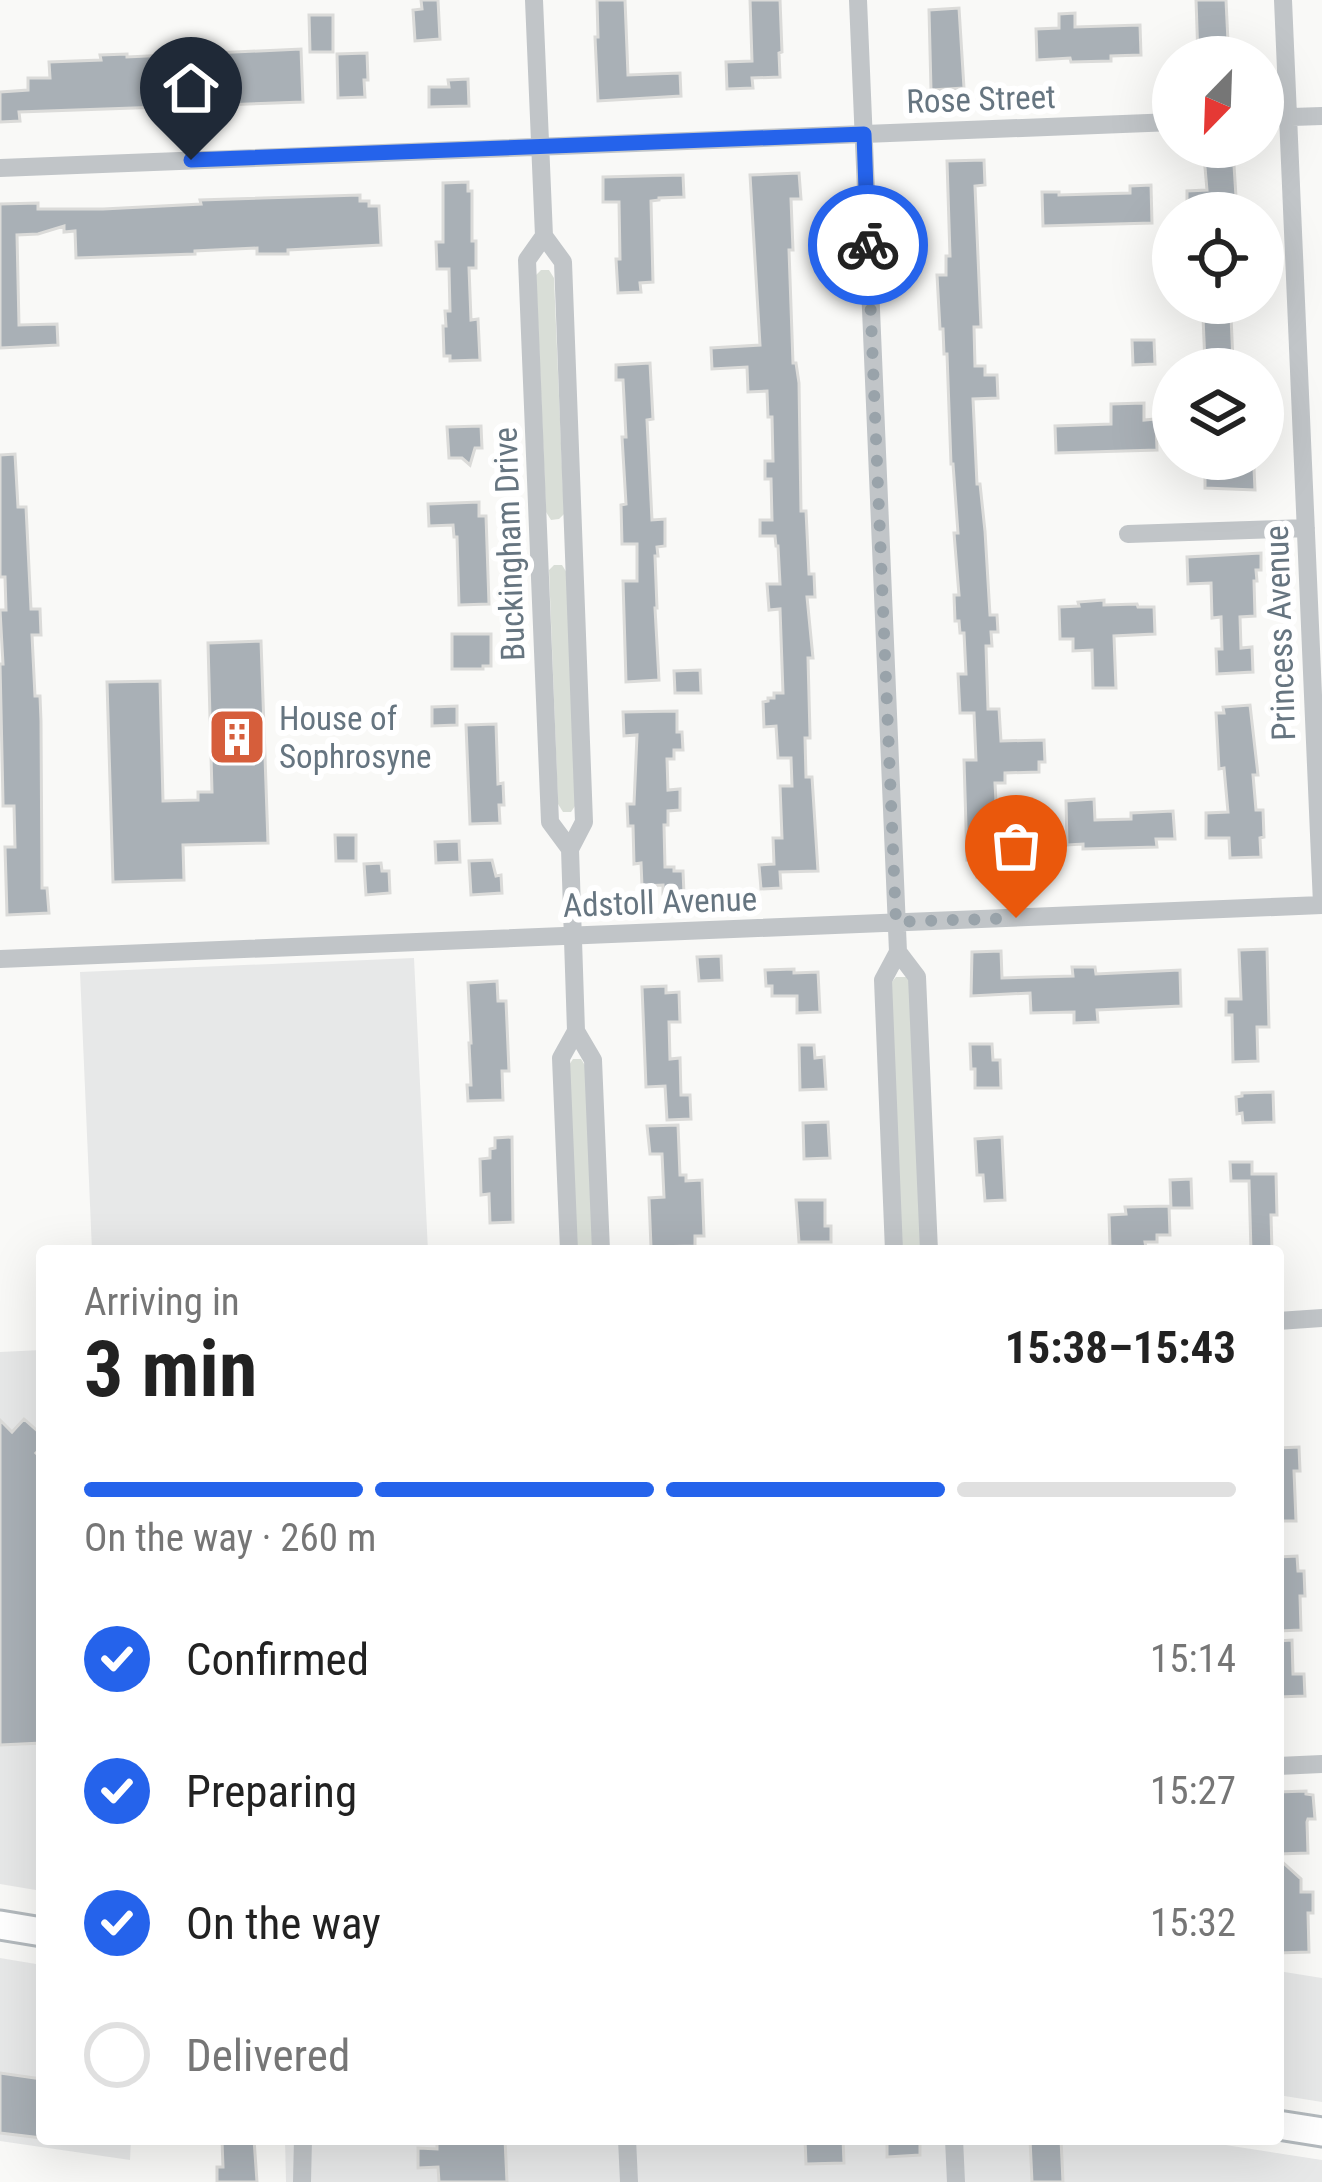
<!DOCTYPE html>
<meta charset="utf-8">
<style>
:root{--surface:#fff;--page:#f2f2f2;--text:#222;--muted:#767676;--line:#e0e0e0;--accent:#2563eb}
body{margin:0;font-family:"Roboto Condensed",sans-serif;background:var(--page);color:var(--text);height:100vh;display:flex;flex-direction:column;font-size:45px;white-space:nowrap}
*{box-sizing:border-box;margin:0}
p{font-size:39px;color:var(--muted)}
.icon{flex:none;width:66px;height:66px;fill:none;stroke:currentColor;stroke-width:2;stroke-linecap:round;stroke-linejoin:round}
.map{position:relative;flex:1;overflow:hidden}
.sheet{position:absolute;left:36px;top:1245px;width:1248px;height:900px;display:flex;flex-direction:column;background:var(--surface);border-radius:12px;box-shadow:0 12px 48px #0002}
.sheet>*{flex:none}
.needle{width:78px;rotate:203deg}
.buttons{position:absolute;left:1152px;top:36px;display:grid;gap:24px}
.buttons a{display:grid;place-items:center;width:132px;height:132px;border-radius:50%;background:var(--surface);box-shadow:0 12px 48px #0002;font-size:60px}
.pin{position:absolute;display:grid;place-items:center;width:102px;height:102px;color:#fff;margin:-123px -51px;border-radius:50% 50% 50% 0;rotate:-45deg;box-shadow:0 0 12px #0007}
.pin .icon{rotate:45deg}
.courier{position:absolute;display:grid;place-items:center;width:120px;height:120px;margin:-60px;border:9px solid #2563eb;border-radius:50%;background:#fff;color:#222;box-shadow:0 3px 15px #0007}
.head em{font-style:normal;font-weight:700}
.head div{display:flex;flex-direction:column-reverse}
.head{display:flex;align-items:center;justify-content:space-between;height:204px;padding:0 48px}
h1{font-size:78px;font-weight:700;line-height:90px}
.bar{display:grid;grid-template-columns:repeat(4,1fr);gap:18px 12px;align-content:center;height:144px;padding:0 48px}
.bar i{height:15px;border-radius:9px;background:var(--line)}
.bar .on{background:var(--accent)}
.bar p{grid-column:span 4}
ol{padding:0 48px;list-style:none}
li{display:flex;align-items:center;gap:36px;height:132px}
li p{margin-inline-start:auto}
li .icon{padding:12px;border-radius:50%;background:var(--accent);color:#fff;stroke-width:4}
li:last-child{color:var(--muted)}
li i{width:66px;height:66px;border:6px solid var(--line);border-radius:50%}
.map>svg:first-child{display:block}
.built{fill:#e7e8e8}
.green{fill:#d9ded7}
.building{fill:#a9b0b6;stroke:#dbdbd9;stroke-width:3}
.lines{fill:none;stroke-linecap:round;stroke-linejoin:round}
.secondary-casing{stroke:#b3b9bd;stroke-width:33}
.minor{stroke:#c1c5c8;stroke-width:18}
.secondary{stroke:#fff;stroke-width:27}
.done{stroke:#99a3aa;stroke-width:12;stroke-dasharray:0 21.6}
.route{stroke:#2563eb;stroke-width:15}
.labels{text-anchor:middle;dominant-baseline:central;stroke-width:12;stroke-linejoin:round;paint-order:stroke}
.street-label{font-size:33px;fill:#667580;stroke:#fff}
.poi-label{font-size:33px;fill:#667580;stroke:#fff;text-anchor:start}
</style>
<div class="map">
<svg width="1322" height="2182" viewBox="0 0 1322 2182">
<rect width="100%" height="100%" fill="#f9f9f7"/>
<!-- built -->
<path class="built" d="M414 958 428 1251H92L80 972Z
M42 1350V1891L0 1884V1352Z
M0 1958 42 1965V2139H131L130 2160 0 2141Z
M1278 1971 1322 1978V2102L1278 2095Z
M285 2139H1187L1322 2160V2182H286Z"/>
<!-- green -->
<path class="green" d="M541 270H549L554 278 564 514 559 519 551 520 546 512 536 275Z
M554 565H562L567 573 575 806 571 812H563L558 804 549 570Z
M896 977H907L912 985 921 1251H902L891 983Z
M573 1059H581L586 1067 594 1251H577L569 1065Z"/>
<!-- building -->
<path class="building" d="M421 0H438L440 39 415 41 413 10 422 9Z
M597 0H625L628 75 680 73 681 96 598 101 595 37H598Z
M750 0H780L782 52 779 53 780 77 752 78 753 88 727 89 726 62 752 61Z
M1196 0H1226L1228 42H1224L1225 57H1198Z
M959 8 964 88 931 90 929 10Z
M1075 13V27L1140 25 1141 55 1111 56V61L1071 62 1070 58 1037 60 1036 29 1059 28V14Z
M309 15H333V52H310Z
M301 49 303 102 19 112 20 121 0 122V92L28 90V78H50L49 62 101 60 100 55 127 54V57Z
M367 53 368 80H364L365 97 338 98 337 54Z
M468 79 469 106 429 107V87H449L448 80Z
M1230 155V165H1234L1237 213H1187V191L1207 190 1204 156Z
M984 160 985 185 975 186 981 327H974L975 366H985V375H997L998 398 973 399 977 484H980L985 531 990 615H997L998 632H991L992 646H986L988 709H999L1001 741 1044 740 1045 762H1039V772L1005 773V783H995L998 840 1049 838 1050 864 1000 866V876L977 877 976 860H967L964 760H976L974 713H960L958 674H966L964 633H960L959 621H955L954 595H959L954 533H958L953 464H951L947 354H944L943 329H940L937 275H946V256H950L947 161Z
M799 173 801 199H791L793 250H789L793 363H796L799 383 801 511H806L809 574H814L815 597H807L813 658H808L810 734V738H805L806 777H812L818 871 780 872 781 888 761 889 759 865 774 864 773 838H782L780 786H792L791 758H778L776 726 764 727 763 702 768 701V698H774V693H783L780 609 769 610 767 584H780L778 546H776L775 536H760V520H772L771 479H765V461H773L772 417H768L767 391 748 392 747 367 712 369 711 348 760 345 750 175Z
M683 175 684 197 659 198V200L651 201 653 282 640 283 641 292 618 293 616 259H620L619 202H603V177Z
M468 182V191H472V241H476V268H469L471 320 478 319 480 360 450 361V356H444L443 326H446L445 311H450L449 269H437L436 242H443V183Z
M1151 185 1152 223 1043 226 1042 192H1059V195L1130 193V186Z
M360 195V201H369V206H379L381 245 288 250V254H257V248L195 251V254L76 258 75 231 64 232V226L38 234 17 235 19 325 57 324 58 345 0 348V204L38 203V209H103L201 204 200 200Z
M1231 316 1233 362 1205 363 1203 317Z
M1132 340H1154L1155 364 1133 365Z
M650 363 653 419 647 420 652 520 665 519V546L657 547 658 556H655L657 608H655L659 680 626 682 623 581H637V544H622L621 505 626 504 622 437H626L623 380H616V365Z
M1144 403V420L1156 419 1157 450 1056 453 1055 426 1111 424V404Z
M481 426 482 448H475L470 465 462 458H449L447 427Z
M15 454 18 507H26L31 609H40L41 635H32L35 696H40L41 721 42 888H47L49 913 7 915 5 847H15L14 806H3V802L0 664H3L0 610H6L5 577H0V455Z
M1213 459H1250V468H1254L1255 490 1205 488V464H1213Z
M479 502V516H486L489 604 459 605 457 537H454L453 525 429 526 428 504Z
M1261 553V570H1256L1257 581H1254L1255 616 1240 617 1241 648 1252 647 1253 672 1217 674 1216 649H1222L1221 617 1212 618 1211 583 1188 584 1187 557Z
M1104 600V605L1137 604 1138 607H1154L1155 634 1114 636 1116 688H1093L1092 650 1073 651V639H1060L1059 607 1079 606 1078 602Z
M452 634H491V666H483V669H452Z
M261 641 268 843 183 845 184 880 113 882 107 682 160 681 163 801 198 800V792H212L208 643Z
M700 670 701 693H675L674 671Z
M1250 705 1258 775H1253L1256 810H1263L1264 837 1260 838 1261 857 1230 858 1229 838H1206V813L1228 812 1224 768 1219 769 1216 713H1224L1223 707Z
M457 706V725L432 726V707Z
M677 711V732H682L683 750H674V759H667L668 790 680 789V810L668 811V825H664L665 867H674V871H683L684 894H663V885L642 886 641 863 634 864 633 826H628L627 804H634L637 735 624 736 623 712Z
M496 724 498 784 503 783 504 805H499L500 823 470 824 466 725Z
M1094 799 1095 820 1131 819V813L1173 811 1175 839H1156L1157 847 1083 849V844L1067 845 1066 801Z
M335 835H356V861H336Z
M459 841 460 862 436 863 435 842Z
M492 860 496 876 501 875 502 893 471 895 469 861Z
M381 863 382 871H389L390 893 366 895 364 864Z
M1267 949 1269 1027H1257L1258 1061 1233 1062 1232 1015H1226V999H1241L1239 950Z
M1001 951 1002 978 1073 976 1072 967H1095L1096 974 1180 970 1181 1006 1097 1010 1098 1022 1074 1023V1012L1031 1013 1030 993 971 996 972 952Z
M721 956 722 980 699 981 697 957Z
M794 969V973L818 972 820 1012 797 1013V996H772V986H766L765 970Z
M497 981 498 1001H506L509 1071H502L503 1100 468 1101 467 1085H471L469 1043H471L468 983Z
M666 986V993L679 992 680 1022H669L670 1059 680 1058 681 1095H690L691 1119 667 1120 665 1086 646 1087 642 987Z
M970 1044H992L993 1060H1000L1001 1088H975V1069H971Z
M799 1045H814L815 1058 824 1057 826 1089 800 1090Z
M1273 1092 1274 1122 1243 1123 1242 1113 1237 1114 1236 1097 1242 1096V1093Z
M828 1122 830 1158 804 1159 803 1123Z
M678 1125 680 1175H686V1181L702 1180 704 1236H695V1246L651 1247 649 1198 664 1197 662 1154H650L647 1126Z
M512 1137 513 1222 490 1223 489 1194 481 1195 480 1159 490 1158V1149L495 1148V1138Z
M1002 1137 1005 1200 985 1201 983 1175H977L975 1139Z
M1230 1162H1252V1174H1276L1277 1215H1271L1272 1251H1251L1249 1181H1231Z
M1191 1179 1192 1208H1171L1170 1180Z
M796 1200H825V1226H831V1242H799Z
M1169 1206 1170 1235H1157V1242H1145L1146 1248 1110 1246 1109 1215 1126 1214 1125 1207Z
M24 1419 42 1435V1447L36 1453 42 1459V1743L0 1745V1420L12 1432Z
M1299 1447 1300 1471H1294L1296 1521H1278V1448Z
M1297 1556 1298 1571H1304L1305 1596H1300L1301 1630 1278 1631V1557Z
M1292 1640 1293 1674H1304L1305 1696 1278 1697V1641Z
M1306 1791V1794L1313 1795 1315 1819H1308L1307 1822 1308 1853 1278 1854V1792Z
M1278 1858 1301 1879V1892H1313V1913H1308L1309 1952 1278 1953Z
M0 2073 42 2079V2138L0 2133Z
M225 2139H254L257 2182H217V2167H223L222 2141Z
M437 2139H505L507 2182H439L438 2167 418 2168V2148L437 2149Z
M805 2139H843L844 2163 806 2164Z
M887 2139H920V2155L887 2157Z
M1030 2139H1061L1063 2182H1032Z"/>
<g class="lines">
<defs>
<path id="secondary" d="M0 1925 42 1932
M1278 2125 1322 2132"/>
</defs>
<!-- secondary casing -->
<use href="#secondary" class="secondary-casing"/>
<!-- minor -->
<path class="minor" d="M534 0 544 236 563 262 584 822 570 849 576 1031 593 1060 601 1251
M858 0 898 952 883 980 894 1251
M1283 0 1322 904
M1263 118 1322 116
M0 168 1173 122
M544 236 527 260 550 822 570 849
M1128 534 1306 528
M898 952 917 977 929 1251
M0 959 1322 905
M569 1251 561 1058 576 1031
M1278 1321 1322 1318
M1278 1766 1322 1764
M627 2139 629 2182
M954 2139 956 2182
M302 2182 303 2139"/>
<!-- secondary -->
<use href="#secondary" class="secondary"/>
</g>
<g class="lines">
<!-- done -->
<path class="done" d="M868 245 896 922 1016 918"/>
<!-- route -->
<path class="route" d="M191 160 864 134 868 245"/>
</g>
<!-- icons -->
<defs>
<symbol id="building-square" viewBox="-11 -11 22 22"><rect x="-9" y="-9" width="18" height="18" rx="4" fill="#d65e3b" stroke="#fff"/><path d="M-4-6H4V6H1V3H-1V6H-4ZM-2.5-4.3h1.7v1.8h-1.7ZM.8-4.3h1.7v1.8H.8ZM-2.5-1h1.7V.8h-1.7ZM.8-1h1.7V.8H.8Z" fill="#fff"/></symbol>
</defs>
<g fill-rule="evenodd">
<use href="#building-square" x="204" y="704" width="66" height="66"/>
</g>
<g class="labels">
<!-- street labels -->
<g class="street-label">
<text transform="translate(981 99) rotate(-2)">Rose Street</text>
<text transform="translate(509 544) rotate(-92)">Buckingham Drive</text>
<text transform="translate(1280 633) rotate(-92)">Princess Avenue</text>
<text transform="translate(660 902) rotate(-2)">Adstoll Avenue</text>
</g>
<!-- poi labels -->
<g class="poi-label">
<text x="279" y="718">House of<tspan x="279" dy="38">Sophrosyne</tspan></text>
</g>
</g>
</svg>
<div class="buttons">
<a><svg class="needle" viewBox="-14 -14 28 28"><path d="M0-13l5 13h-10z" fill="#e53935"/><path d="M0 13l5-13h-10z" fill="#767676"/></svg></a>
<a><svg class="icon" aria-label="locate" viewBox="0 0 24 24"><circle cx="12" cy="12" r="6"/><path d="M12 2v4M12 18v4M2 12h4M18 12h4"/></svg></a>
<a><svg class="icon" aria-label="layers" viewBox="0 0 24 24"><path d="M12 4l9 5-9 5-9-5zM3 14l9 5 9-5"/></svg></a>
</div>
<div class="pin" style="left:1016px;top:918px;background:#ea580c"><svg class="icon" aria-label="bag" viewBox="0 0 24 24"><path d="M5 8h14l-1 12H6zM9 8a3 3 0 0 1 6 0"/></svg></div>
<div class="pin" style="left:191px;top:160px;background:#1f2937"><svg class="icon" aria-label="home" viewBox="0 0 24 24"><path d="M3 11l9-7 9 7M6 9v11h12V9"/></svg></div>
<div class="courier" style="left:868px;top:245px"><svg class="icon" aria-label="bike" viewBox="0 0 24 24"><circle cx="6" cy="16" r="4"/><circle cx="18" cy="16" r="4"/><path d="M6 16l4-8h5l3 8M10 8l3 8H6M13 5h3"/></svg></div>
<section class="sheet">
<div class="head"><div><h1>3 min</h1><p>Arriving in</p></div><em>15:38–15:43</em></div>
<div class="bar"><i class="on"></i><i class="on"></i><i class="on"></i><i></i><p>On the way · 260 m</p></div>
<ol>
<li><svg class="icon" aria-label="check" viewBox="0 0 24 24"><path d="M5 12l5 5 9-10"/></svg>Confirmed<p>15:14</p></li>
<li><svg class="icon" aria-label="check" viewBox="0 0 24 24"><path d="M5 12l5 5 9-10"/></svg>Preparing<p>15:27</p></li>
<li><svg class="icon" aria-label="check" viewBox="0 0 24 24"><path d="M5 12l5 5 9-10"/></svg>On the way<p>15:32</p></li>
<li><i></i>Delivered</li>
</ol>
</section>
</div>
